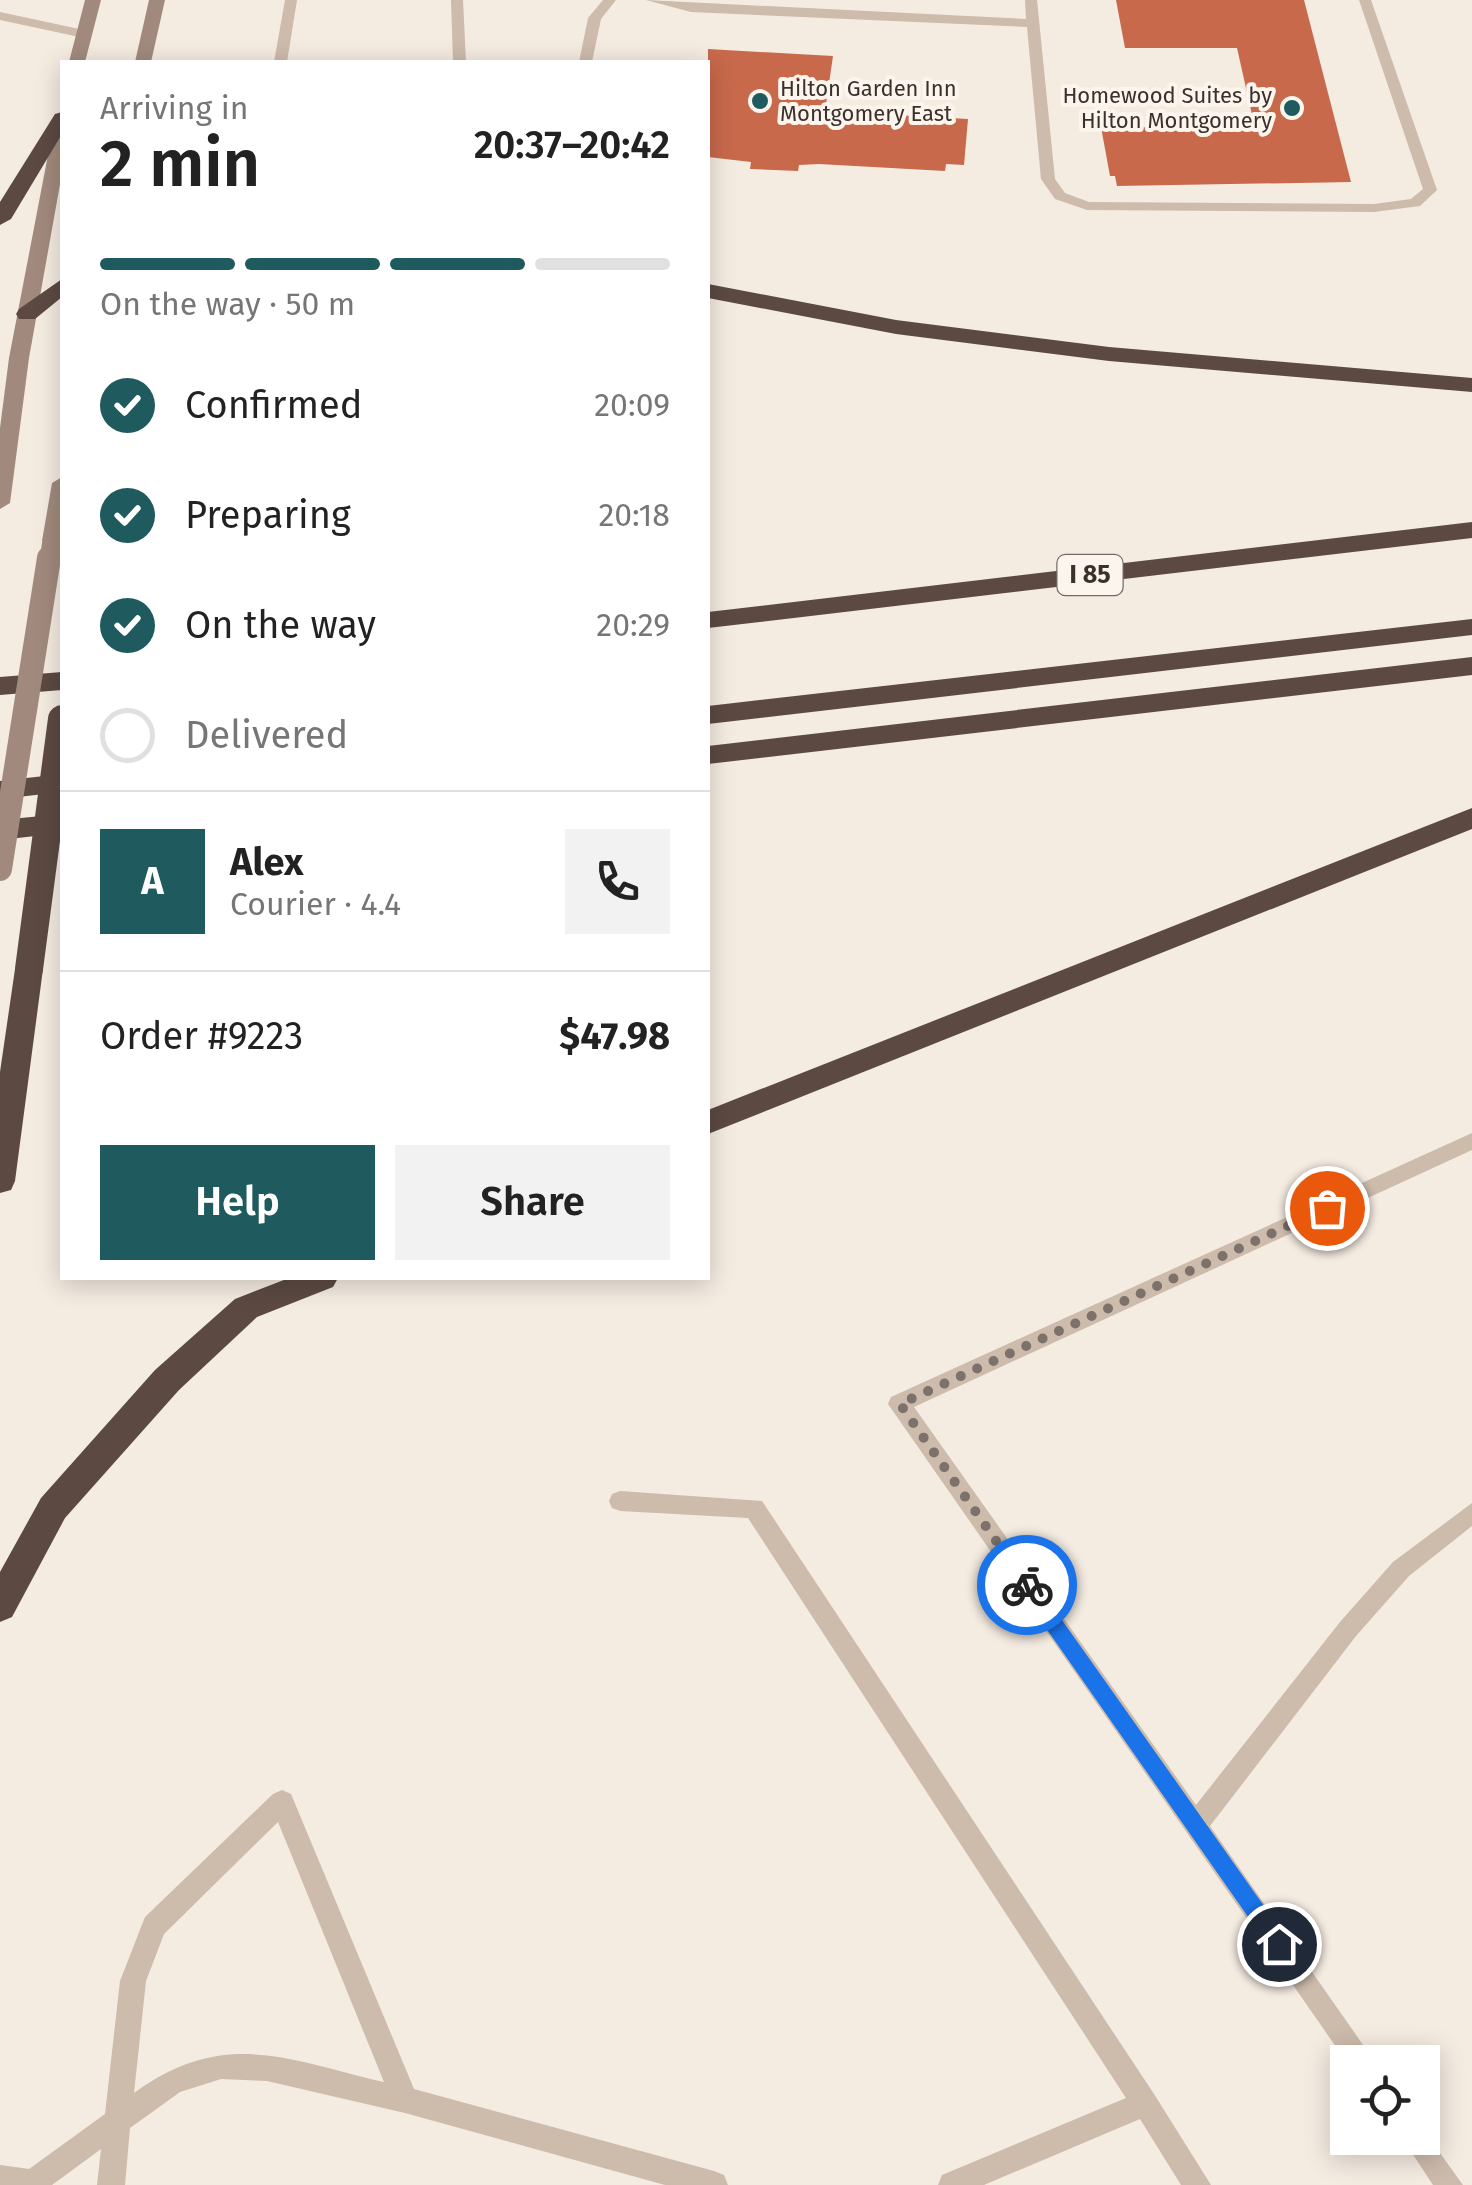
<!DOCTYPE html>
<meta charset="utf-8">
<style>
:root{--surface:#fff;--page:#f2f2f2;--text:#222;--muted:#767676;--line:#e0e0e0;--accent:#1f5a5e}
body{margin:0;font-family:"Fira Sans",sans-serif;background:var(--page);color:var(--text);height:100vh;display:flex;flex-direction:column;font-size:38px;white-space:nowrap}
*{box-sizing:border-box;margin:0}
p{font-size:32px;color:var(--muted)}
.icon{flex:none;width:55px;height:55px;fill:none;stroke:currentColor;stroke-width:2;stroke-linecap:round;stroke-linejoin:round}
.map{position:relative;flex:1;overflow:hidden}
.side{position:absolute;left:60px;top:60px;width:650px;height:1220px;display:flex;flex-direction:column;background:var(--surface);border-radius:0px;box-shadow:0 5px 25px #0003}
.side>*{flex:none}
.tools{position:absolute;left:1330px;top:2045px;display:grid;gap:20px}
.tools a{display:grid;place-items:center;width:110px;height:110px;border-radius:0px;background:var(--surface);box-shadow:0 5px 25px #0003;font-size:50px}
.pin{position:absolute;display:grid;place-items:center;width:85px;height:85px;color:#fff;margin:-42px;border:5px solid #fff;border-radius:50%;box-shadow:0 2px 10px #0007}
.courier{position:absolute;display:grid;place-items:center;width:100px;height:100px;margin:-50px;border:8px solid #1a73e8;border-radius:50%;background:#fff;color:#222;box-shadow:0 2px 12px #0007}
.summary em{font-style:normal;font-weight:600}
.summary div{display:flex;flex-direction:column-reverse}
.summary{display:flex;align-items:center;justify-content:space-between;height:170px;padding:0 40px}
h1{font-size:65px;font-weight:600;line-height:75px}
.bar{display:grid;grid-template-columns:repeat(4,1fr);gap:15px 10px;align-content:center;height:120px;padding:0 40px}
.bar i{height:12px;border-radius:8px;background:var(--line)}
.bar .selected{background:var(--accent)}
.bar p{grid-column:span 4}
.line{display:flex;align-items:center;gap:25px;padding:0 40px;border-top:2px solid var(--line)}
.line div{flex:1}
.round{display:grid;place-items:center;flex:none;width:105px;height:105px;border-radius:0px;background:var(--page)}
ol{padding:0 40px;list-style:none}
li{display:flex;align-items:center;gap:30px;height:110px}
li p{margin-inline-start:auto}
li .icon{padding:10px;border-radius:50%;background:var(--accent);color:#fff;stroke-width:4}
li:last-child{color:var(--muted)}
li i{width:55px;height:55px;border:5px solid var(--line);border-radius:50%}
.action{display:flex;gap:20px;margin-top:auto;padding:20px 40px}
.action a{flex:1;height:115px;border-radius:0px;background:var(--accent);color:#fff;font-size:40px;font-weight:600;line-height:115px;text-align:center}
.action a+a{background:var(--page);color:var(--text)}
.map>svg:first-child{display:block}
.building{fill:#c8694b}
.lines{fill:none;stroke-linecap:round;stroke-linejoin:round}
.lane{fill:#cdbbac;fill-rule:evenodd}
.secondary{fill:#a18a7d;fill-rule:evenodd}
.highway{fill:#5c4a42;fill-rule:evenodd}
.secondary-bridge-far1{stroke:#a18a7d;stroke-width:19}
.secondary-bridge{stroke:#a18a7d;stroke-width:24}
.highway-bridge{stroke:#5c4a42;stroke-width:28}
.route{fill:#1a73e8}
.done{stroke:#7c716b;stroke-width:10;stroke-dasharray:0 18}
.poi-dot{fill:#1f5a5e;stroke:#fbf5ee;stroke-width:4}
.labels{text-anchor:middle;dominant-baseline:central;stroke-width:8;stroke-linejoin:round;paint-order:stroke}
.far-poi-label{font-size:22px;fill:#3b302b;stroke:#fbf5ee;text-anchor:start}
.shield{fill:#fbf5ee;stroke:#756b66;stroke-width:2.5}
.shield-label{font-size:25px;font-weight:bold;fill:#3b302b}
</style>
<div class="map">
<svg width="1472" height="2185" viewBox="0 0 1472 2185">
<rect width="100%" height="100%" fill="#f4ebe1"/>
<!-- building -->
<path class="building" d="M1116 0H1304L1351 182 1117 186 1115 176H1110L1101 127 1255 128 1237 48H1125Z
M708 49 833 56 825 111 968 119 964 165 946 164 945 171 819 164 799 165 798 171 750 169 751 162 708 157Z"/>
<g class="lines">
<!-- lane -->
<path class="lane" d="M285 0H297L287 62H274Z
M451 0H463L466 62H453Z
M603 0H616L601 19 592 62H579L588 18Z
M646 0 1026 19 1025 0H1037L1055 179 1065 193 1089 202 1374 204 1411 199 1423 189 1359 0H1371L1437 190 1420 206 1374 212 1087 210 1055 199 1041 179 1027 27 691 12Z
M0 12 84 30 91 34 84 38 0 20Z
M1472 1133V1150L914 1407 1196 1805 1340 1622 1393 1562 1472 1503V1526L1409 1576 1356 1636 1210 1826 1375 2062 1348 2064 888 1404 891 1397Z
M620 1491 762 1501 1154 2094 1211 2185H1181L1140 2119 984 2185H938L942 2175 1126 2098 748 1518 620 1511 612 1508 609 1501 612 1494Z
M282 1790 291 1794 414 2089 714 2171 724 2175 728 2185H665L405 2113 267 2081 221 2079 180 2092 130 2128 125 2185H97L101 2149 52 2185H0V2165L29 2169 105 2114 120 1981 145 1917 273 1794ZM278 1822 384 2082C286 2059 224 2028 134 2093L146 1981 164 1934Z
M1422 2128 1463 2185H1433L1402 2138H1422Z"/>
<!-- secondary -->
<path class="secondary" d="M85 0H101L85 62H69Z
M149 0H165L151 62H135Z
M62 124V173L29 358 10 503 0 509V428L9 358 53 129Z
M62 477V540L52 547 42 541 52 483Z"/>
<!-- highway -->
<path class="highway" d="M62 112V134L11 219 0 225V202L55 114Z
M62 279V297L35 319H19L16 314 19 309Z
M708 284 896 320 1109 347 1472 378V392L1109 361 896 334 708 298Z
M1472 522V538L708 628V612Z
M1472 619V635L708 724V706Z
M1472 657V675L708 764V746Z
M62 672V690L0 695V677Z
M62 774V792L0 799V781Z
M1472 808V829L708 1134V1110Z
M62 814V833L0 840V820Z
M29 958 39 962 43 969 15 1181 11 1190 0 1193V1072L15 969 19 962Z
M289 1278H338L333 1287 257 1317 179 1390 65 1518 12 1617 0 1622V1572L41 1498 155 1370 235 1299Z"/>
<!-- secondary-bridge-far1 -->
<path class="secondary-bridge-far1" d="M49 560 52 541"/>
<!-- secondary-bridge -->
<path class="secondary-bridge" d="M0 869 49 558"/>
<!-- highway-bridge -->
<path class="highway-bridge" d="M29 969 62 719"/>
</g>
<!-- route -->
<path class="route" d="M1027 1577 1033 1579 1286 1937 1289 1944 1286 1951H1272L1020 1591 1017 1585Z"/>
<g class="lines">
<!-- done -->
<path class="done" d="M1027 1585 900 1404 1327 1208"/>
</g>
<!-- markers -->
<g class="poi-dot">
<circle cx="760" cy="101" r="10"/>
<circle cx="1292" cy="108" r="10"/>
</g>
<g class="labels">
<!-- far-poi labels -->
<g class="far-poi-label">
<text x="780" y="88">Hilton Garden Inn<tspan x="780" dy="25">Montgomery East</tspan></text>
<text x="1272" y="95" text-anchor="end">Homewood Suites by<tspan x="1272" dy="25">Hilton Montgomery</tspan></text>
</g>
<!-- shield labels -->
<rect class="shield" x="1057.5" y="555" width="65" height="40" rx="8"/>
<g class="shield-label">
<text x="1090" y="575">I 85</text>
</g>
</g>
</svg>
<div class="tools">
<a><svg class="icon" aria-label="locate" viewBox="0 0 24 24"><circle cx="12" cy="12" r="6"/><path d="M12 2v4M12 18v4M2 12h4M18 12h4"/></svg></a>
</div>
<div class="pin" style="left:1327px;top:1208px;background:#ea580c"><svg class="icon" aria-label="bag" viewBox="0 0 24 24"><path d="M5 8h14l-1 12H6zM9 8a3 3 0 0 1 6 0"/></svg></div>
<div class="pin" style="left:1279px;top:1944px;background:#1f2937"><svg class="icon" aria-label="home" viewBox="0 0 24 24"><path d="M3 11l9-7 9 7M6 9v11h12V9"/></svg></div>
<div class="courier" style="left:1027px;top:1585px"><svg class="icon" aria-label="bike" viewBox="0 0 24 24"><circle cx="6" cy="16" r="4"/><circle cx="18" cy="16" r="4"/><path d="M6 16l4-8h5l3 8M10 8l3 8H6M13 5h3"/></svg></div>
<section class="side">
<div class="summary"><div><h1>2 min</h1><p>Arriving in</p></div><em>20:37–20:42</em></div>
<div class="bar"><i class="selected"></i><i class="selected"></i><i class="selected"></i><i></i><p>On the way · 50 m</p></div>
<ol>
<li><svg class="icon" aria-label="check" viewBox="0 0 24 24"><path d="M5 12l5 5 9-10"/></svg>Confirmed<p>20:09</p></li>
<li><svg class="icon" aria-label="check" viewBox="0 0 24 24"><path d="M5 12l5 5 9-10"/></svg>Preparing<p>20:18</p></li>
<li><svg class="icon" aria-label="check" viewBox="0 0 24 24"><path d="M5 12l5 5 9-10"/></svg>On the way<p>20:29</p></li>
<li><i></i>Delivered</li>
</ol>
<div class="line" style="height:180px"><b class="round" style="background:var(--accent);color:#fff">A</b><div><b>Alex</b><p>Courier · 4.4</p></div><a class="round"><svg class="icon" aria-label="phone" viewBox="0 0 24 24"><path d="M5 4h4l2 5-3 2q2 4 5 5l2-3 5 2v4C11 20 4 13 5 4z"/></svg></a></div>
<div class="line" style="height:130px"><div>Order #9223</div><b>$47.98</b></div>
<div class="action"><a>Help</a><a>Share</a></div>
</section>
</div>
